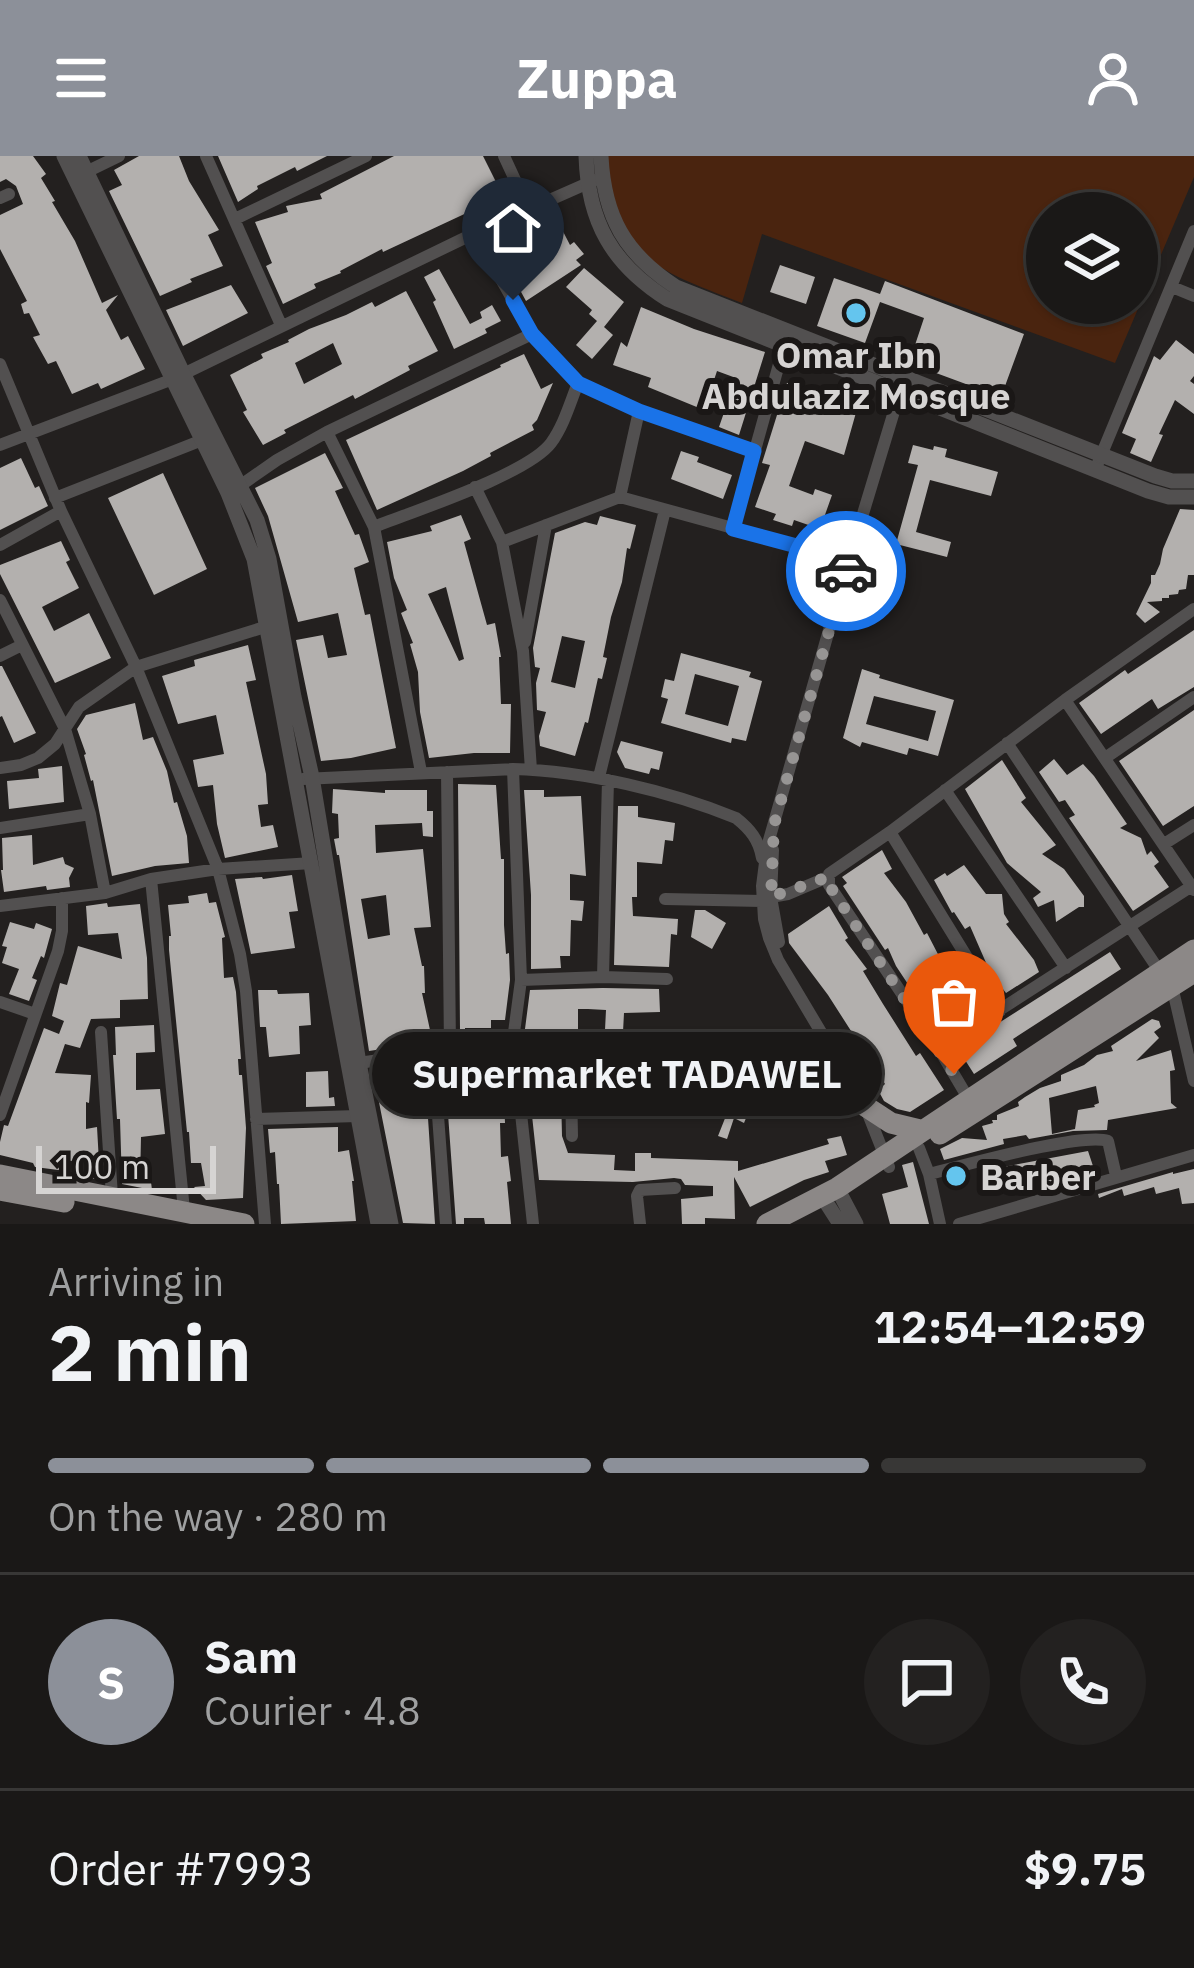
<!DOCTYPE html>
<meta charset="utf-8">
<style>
:root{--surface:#1a1817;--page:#232120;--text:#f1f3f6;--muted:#9fa0a1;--line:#383736;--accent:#8c9099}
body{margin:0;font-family:"IBM Plex Sans",sans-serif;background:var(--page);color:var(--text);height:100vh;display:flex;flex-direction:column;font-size:45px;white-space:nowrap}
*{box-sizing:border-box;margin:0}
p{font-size:39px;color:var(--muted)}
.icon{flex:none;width:66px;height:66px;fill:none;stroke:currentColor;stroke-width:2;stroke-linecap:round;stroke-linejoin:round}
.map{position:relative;height:1068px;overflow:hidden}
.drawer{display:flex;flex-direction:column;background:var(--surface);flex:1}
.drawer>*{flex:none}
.buttons{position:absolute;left:1026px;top:36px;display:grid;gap:24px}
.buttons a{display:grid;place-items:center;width:132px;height:132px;border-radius:50%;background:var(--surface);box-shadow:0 3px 9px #0004,0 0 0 3px var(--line);font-size:60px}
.scale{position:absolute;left:36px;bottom:30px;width:180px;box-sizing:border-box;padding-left:12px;border:6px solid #d6d4d3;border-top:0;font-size:33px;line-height:42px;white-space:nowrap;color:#d6d4d3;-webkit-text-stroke:9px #1a1716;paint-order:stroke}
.pin{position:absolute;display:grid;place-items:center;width:102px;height:102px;color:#fff;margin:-123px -51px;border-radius:50% 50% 50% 0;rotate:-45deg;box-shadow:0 0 12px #0007}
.pin .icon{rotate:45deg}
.courier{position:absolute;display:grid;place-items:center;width:120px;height:120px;margin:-60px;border:9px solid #1a73e8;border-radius:50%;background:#fff;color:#222;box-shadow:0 3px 15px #0007}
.bubble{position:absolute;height:84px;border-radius:42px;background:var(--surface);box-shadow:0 3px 9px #0004,0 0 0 3px var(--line);font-size:39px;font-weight:800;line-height:84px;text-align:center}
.head em{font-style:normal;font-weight:800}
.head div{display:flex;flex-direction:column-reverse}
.head{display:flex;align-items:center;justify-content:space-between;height:204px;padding:0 48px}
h1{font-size:78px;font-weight:800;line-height:90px}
.bar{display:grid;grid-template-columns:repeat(4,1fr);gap:18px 12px;align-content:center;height:144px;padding:0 48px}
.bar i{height:15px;border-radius:9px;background:var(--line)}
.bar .current{background:var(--accent)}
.bar p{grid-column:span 4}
.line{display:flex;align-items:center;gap:30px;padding:0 48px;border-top:3px solid var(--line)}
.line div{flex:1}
.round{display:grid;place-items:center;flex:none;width:126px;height:126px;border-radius:63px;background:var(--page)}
header{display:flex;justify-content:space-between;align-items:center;height:156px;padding:0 48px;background:var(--accent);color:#fff;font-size:54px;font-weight:800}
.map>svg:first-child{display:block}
.green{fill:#4a240f;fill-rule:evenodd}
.building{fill:#b3b0ae;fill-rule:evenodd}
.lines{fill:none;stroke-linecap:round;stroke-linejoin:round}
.minor{stroke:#525050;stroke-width:12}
.tertiary{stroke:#525050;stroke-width:15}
.trunk{stroke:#8c8887;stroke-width:21}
.done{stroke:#979594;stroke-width:12;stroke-dasharray:0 21.6}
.route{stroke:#1a73e8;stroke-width:15}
.poi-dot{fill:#64c5ee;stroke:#1a1716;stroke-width:4.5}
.labels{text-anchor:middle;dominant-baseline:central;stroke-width:12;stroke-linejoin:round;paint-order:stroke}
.poi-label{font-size:36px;font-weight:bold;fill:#d6d4d3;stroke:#1a1716}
</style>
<header><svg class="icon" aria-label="menu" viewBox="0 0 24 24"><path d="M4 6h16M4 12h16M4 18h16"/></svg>Zuppa<svg class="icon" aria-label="person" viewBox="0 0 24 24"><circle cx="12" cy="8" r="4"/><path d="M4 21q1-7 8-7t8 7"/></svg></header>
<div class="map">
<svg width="1194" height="1068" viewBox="0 0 1194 1068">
<rect width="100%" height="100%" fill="#23201f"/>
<!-- green -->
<path class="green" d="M604 0H1194V21L1115 207 762 78 742 147C693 127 634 112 614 56 608 39 607 18 604 0ZM1047 57H1137V147H1047Z"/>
<!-- building -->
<path class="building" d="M0 0H33L46 18 41 22 55 45 52 46 75 85 102 147 118 139 106 154 121 184 128 180 145 213 101 233 98 227 72 238 56 205 48 208 33 181 40 179 29 157 24 158 21 148 27 145 0 93V59L23 48 16 30 6 23 0 26Z
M139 0H179L189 25 219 74 208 79 223 110 190 123 192 126 160 140 109 35 122 29 114 14Z
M218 0H327L297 15 295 11 257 30 258 33 238 46Z
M394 0H483L503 40 383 96 382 93 340 115 341 117 314 128 316 132 283 148 266 110 272 107 255 66 288 56 286 50 322 43 320 38Z
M554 58 570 89 574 86 584 98 576 104 581 109 526 145 496 90 522 75 526 82Z
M780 109 815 121 806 148 770 136Z
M584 112 624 146 604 171 613 179 592 203 576 189 597 165 589 158 592 154 566 131Z
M439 113 470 168 482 162 480 156 492 149 501 165 485 173 487 177 454 193 433 146 436 144 424 121Z
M834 122 880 138 885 125 1024 178 1001 241 909 207 924 162 880 146 865 187 817 170Z
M231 129 248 157 183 190 166 154Z
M406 135 438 195 408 210 410 214 355 243 353 239 284 274 286 277 263 289 243 256 247 254 230 219 263 202 261 198 289 186 288 184 309 173 346 159 372 146 375 151ZM333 187 342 208 304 228 295 207Z
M641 151 694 173 765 196 739 279 719 271 736 222 717 215 704 254 648 231 651 222 613 209 621 186 627 191Z
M1176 184 1194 198V220L1190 225 1194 228V258L1175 244 1159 278 1163 279 1151 306 1130 297 1136 283 1122 277 1154 200 1160 204Z
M524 198 541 233 553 227 537 264 532 269 534 274 490 297 491 300 463 315 377 354 346 284 501 211 500 209Z
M787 227 825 240 826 237 836 239 838 232 851 236 852 251 857 253 844 299 805 285 789 330 813 339 815 333 832 339 820 373 794 364 792 370 773 364 776 358 755 351 770 309 762 307Z
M913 289 933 294 934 290 947 293 945 301 998 316 991 340 930 324 916 376 951 386 947 401 896 388 918 309 908 307Z
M681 295 699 301 697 306 732 319 723 343 671 323Z
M325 297 343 332 335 335 355 379 359 378 369 406 354 412 365 459 370 458 396 592 351 602 321 605 296 484 323 479 328 502 347 499 338 457 298 466 268 360 255 332Z
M21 302 35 332 39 330 48 350 0 374V312Z
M163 317 207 413 154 439 108 342Z
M1180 353 1194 354V419H1188L1186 433 1179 434 1178 438 1169 439V442H1162V445L1147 446 1160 456 1145 467 1136 458 1151 427V419H1155L1160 408 1163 393Z
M461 359 471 383 464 386 487 469 495 467 501 501H499L501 548H511L510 597H474L429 602 420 556 418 516 410 488 413 487 401 457 407 454 394 422 387 386 432 375 430 370ZM446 431 464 503 459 505 428 438Z
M600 360 636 369 630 393 627 392 622 426 611 461 603 501 607 502 602 523 598 522 588 567 585 566 575 600 540 590 539 580 546 556 537 554 536 527 540 512 535 511 533 492 555 377 585 366 597 369ZM562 480 585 485 575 532 551 526Z
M61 385 70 404 66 406 79 432 42 451 54 475 89 457 111 502 55 527 0 418V409Z
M1194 474V531L1158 553 1152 543 1101 578 1079 547 1125 514 1128 518Z
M248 489 256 524 246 526 266 618 268 648 258 649 261 671 273 669 278 691 225 702 217 668 213 629 198 631 193 604 224 598 216 559 178 568 162 520 195 510 194 504Z
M681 497 751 516 749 521 762 525 746 585 732 582 731 587 661 567 668 543 661 541 665 523 674 525ZM695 518 739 530 728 570 685 558Z
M0 510H2L36 577 14 587 2 560 0 561Z
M862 513 880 519 879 522 954 544 938 600 909 592 907 599 862 586 860 591 843 582ZM874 540 936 555 928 585 866 568Z
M135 547 143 584 153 581 167 615 174 647 177 646 187 680 189 707 155 710 112 720 93 624 91 625 84 599 86 598 77 573 86 559Z
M1194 554V650L1163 670 1119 605Z
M621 585 663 596 659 614 651 612 649 618 625 612 617 596Z
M1054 603 1067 619 1083 608 1094 620 1127 668 1120 672 1141 682 1147 699 1151 695 1159 706 1154 710 1169 731 1133 755 1069 662 1075 659 1065 644 1059 646 1039 616Z
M1002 604 1026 642 1021 646 1056 689 1042 698 1064 713 1084 740V751H1079L1056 766 1054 744 1038 751 1033 742 1041 736 1007 707 965 633Z
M62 610 64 646 9 653 7 625 39 622 38 613Z
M458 628 496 629 501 703H504V769L506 798 509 797 510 824 505 864H491V872H465V875H460Z
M333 633 385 637V634H427V655H433V681L423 680 422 667 375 669 376 697 423 693 431 771 414 772 422 810H424L425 837H422L430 874 400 881 402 890 369 895 339 699H337L334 683 339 682 338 658 332 657ZM386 739 390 779 368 783 361 743Z
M524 634H544V641L581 640 586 720 570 718V744L584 745 582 765 571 764 570 800H560L561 812 531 813V739Z
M618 650H638V661L675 667 673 685 665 684 662 708 637 706V741H632L633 760 678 763 677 779 671 778 669 811 614 809Z
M32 679 33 709 63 701 65 708 74 712 69 722 70 731 47 734 46 730 4 736 1 714H3L2 682Z
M882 694 892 713 884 717 906 746 924 779 927 777 941 804 945 800 977 856 958 868 956 865 939 875 896 810 888 792 885 794 843 730 847 727 842 721Z
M964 709 986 738H1002L1004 758 1009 766 1006 768 1034 804 1039 816 1006 837 986 812 987 809 970 770 965 773 954 756 952 757 934 724 945 717 947 720Z
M292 719 298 755 289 756 295 792 251 798 235 723 262 721 263 723Z
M207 737 209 747 216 746 225 781 222 782 224 822 233 821 236 836 241 903H238L239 919H242L246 972 243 1042 206 1044 194 1031 205 1030 201 1007H191L189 976H187L169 794V780H171L168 749 189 747 188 740Z
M107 747 108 751 140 748 147 802 148 843 120 844V862L91 863 80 892 65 888 55 917 91 919 89 947 86 946V973L97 971 100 1024 90 1022 89 1004 67 1005 66 1015 35 1011 33 1007 0 999V986L4 969 8 970 44 872 59 878 64 865 52 860 60 827 67 829 78 790 122 803 118 777 88 779 86 750Z
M829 750 848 782 845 784 867 813 863 815 883 848 916 900 920 897 944 934 910 956 897 953 884 945 878 934 885 928 828 839 789 787 788 778Z
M695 754H705L726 767 712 793 691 781Z
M10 766 34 773 36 767 52 773 44 802 41 800 32 822 37 824 29 845 9 838 19 813 2 807 7 791 2 790Z
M1110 796 1121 813 1013 883 1017 890 974 918 958 893Z
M603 832 659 833 660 856 624 857 623 876 605 874 606 854 588 853H578V874L525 873 530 834Z
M258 834H277L278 838 309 837 311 869 299 870 300 898 269 901 266 871H260Z
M1152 863 1159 865 1161 871 1154 876 1159 882 1136 905 1171 894 1175 914 1170 915 1171 947 1177 952 1108 964 1107 974 1073 975 1029 983 1026 979 1003 983 1004 988 944 1004 940 993 962 982 987 984 982 970 993 967 992 964H997V959L1019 950 1018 946 1025 941 1040 932 1061 925V919L1084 909 1097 899 1113 895 1111 890ZM1096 930 1099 947 1094 949 1095 951 1078 954 1075 973 1052 978 1049 942Z
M154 869 155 896 136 897V934L160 933 165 978 141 981 140 1027 151 1026 152 1034 122 1028 120 963H117L113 899H116L115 871Z
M717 886 744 899 738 911 754 918 745 942 753 945 744 967 734 962 727 983 718 980 739 927 705 911Z
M525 895H560L562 980 568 997 615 999 614 1014 635 1015V997H651V1002L738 1005V1015L829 988 827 983 841 980 847 999 825 1005 829 1016 804 1024 750 1051 734 1021 735 1063 705 1062V1068H682L681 1043 713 1040V1030L685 1029 681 1023 674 1022 633 1026 539 1024Z
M581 895H590V907H604L603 933H598L596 946 582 947Z
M498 898V945L504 944 505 967H500L501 1001 508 1000 511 1025 507 1026 511 1068H485L484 1062H464V1068H456L448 958 450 917 454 903 465 902 479 906 478 900Z
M427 907V947L435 1068 403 1067 373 916Z
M328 915 329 942 334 941 335 950 306 951V916Z
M338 971V996L349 994 354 1025H352L356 1065 281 1068 279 1028H277L275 996 270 997 268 973Z
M1088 995 1094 1013 1064 1019 1066 1026 1018 1036 1015 1023 995 1030 992 1013Z
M913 1006 929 1068H890L882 1038 908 1031 902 1009Z
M1194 1013V1047L1182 1048 1179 1032 1156 1038 1154 1031 1124 1040 1122 1033 1099 1042 1098 1038 1173 1016V1018Z"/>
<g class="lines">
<!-- minor -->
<path class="minor" d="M206 0 281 169
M504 0 528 52
M82 18 119 0
M0 42 9 38
M235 63 366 0
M475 77 532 178 578 227 639 255 754 295
M1172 131 1194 140
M0 208 61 355 136 511 218 713 240 798 246 835 265 1068
M639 255 620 341 849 404
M327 276 374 371 421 616
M0 289 173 223 475 77 595 24
M1098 307 1194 75
M475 331 502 386 523 495 531 614
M234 334 277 304 327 276 532 178
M55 342 210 281
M374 371C414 355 528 318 551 287 564 269 570 247 578 227
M733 373 786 183
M502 386 620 341
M0 389 61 355
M0 444 65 573 90 658 105 737
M1194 453 1065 544 1194 734
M525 486 546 369
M0 500 22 489
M1007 587 1160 816
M1105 602 1194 541
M0 612 21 609 38 602 55 588 79 551 136 511 268 470
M513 613 521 824 513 884 533 1068
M447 616 450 892
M599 621 665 354
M303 623 513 613C585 615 670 635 736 662 750 673 759 684 762 702
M945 634 1066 812
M0 672 90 658
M890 676 1000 855
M1164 688 1194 669
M773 694 771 741 779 786
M151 723 184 1054
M771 741 788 738 828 721
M665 743 762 745
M0 750 105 737 151 723 218 713 312 707
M603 821 608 624
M521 824 603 821 667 823
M1172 830 1194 925
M0 846 35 858
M101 876 112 1040
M570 884 572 980
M939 893 1192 730
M438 894 437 946 446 1068
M359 907 513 884H612L630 888
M968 942 939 893 829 729V718L890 676 1065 544
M0 959 58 795 62 775V742
M256 963 358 960
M919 992 929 1018 940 1068
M889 1011 865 950 778 804 769 782 764 763 762 730 767 691 849 404 902 229
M929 1018C963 1010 1082 976 1108 985L1116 1020
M640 1068 637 1040 640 1034 675 1032
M959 1068 1194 999"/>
<!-- tertiary -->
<path class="tertiary" d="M64 0 228 337 254 403 378 1068
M79 0 183 217 257 364 269 403 294 541 312 621 359 907 391 1068
M586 0C588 66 612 108 667 143L1148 335 1169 341H1194
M601 0C604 61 625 98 676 131L1155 320 1172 325H1194
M837 1032 856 1068
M822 1040 840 1068"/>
<!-- trunk -->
<path class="trunk" d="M865 950 891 967 920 974
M940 978 1194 816
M0 1019 244 1068
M0 1034 64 1046
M767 1068 837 1032 1194 794"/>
</g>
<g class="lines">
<!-- done -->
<path class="done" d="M846 415 774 669 771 741 828 721 829 729 954 918"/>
<!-- route -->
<path class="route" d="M513 144 532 178 578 227 639 255 754 295 733 373 849 404 846 415"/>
</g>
<!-- markers -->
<g class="poi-dot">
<circle cx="856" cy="157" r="12"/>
<circle cx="956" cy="1020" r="12"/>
</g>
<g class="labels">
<!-- poi labels -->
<g class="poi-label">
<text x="856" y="198">Omar Ibn<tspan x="856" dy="41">Abdulaziz Mosque</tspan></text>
<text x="980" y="1020" text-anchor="start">Barber</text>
</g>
</g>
</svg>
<div class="buttons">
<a><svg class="icon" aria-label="layers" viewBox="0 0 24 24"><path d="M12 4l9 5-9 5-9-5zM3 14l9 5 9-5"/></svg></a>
</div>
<div class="scale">100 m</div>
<div class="pin" style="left:954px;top:918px;background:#ea580c"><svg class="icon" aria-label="bag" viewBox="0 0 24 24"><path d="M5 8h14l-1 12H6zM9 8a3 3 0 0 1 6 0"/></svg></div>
<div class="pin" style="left:513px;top:144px;background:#1f2937"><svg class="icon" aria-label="home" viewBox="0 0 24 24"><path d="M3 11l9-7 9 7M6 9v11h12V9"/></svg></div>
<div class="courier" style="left:846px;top:415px"><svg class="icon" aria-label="car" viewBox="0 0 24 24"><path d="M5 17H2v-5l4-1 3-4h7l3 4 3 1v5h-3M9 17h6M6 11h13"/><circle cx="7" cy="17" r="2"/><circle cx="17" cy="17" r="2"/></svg></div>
<div class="bubble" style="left:372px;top:876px;width:510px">Supermarket TADAWEL</div>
</div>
<section class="drawer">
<div class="head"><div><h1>2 min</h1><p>Arriving in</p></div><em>12:54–12:59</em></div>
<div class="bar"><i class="current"></i><i class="current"></i><i class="current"></i><i></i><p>On the way · 280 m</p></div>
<div class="line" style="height:216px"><b class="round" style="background:var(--accent);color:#fff">S</b><div><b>Sam</b><p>Courier · 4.8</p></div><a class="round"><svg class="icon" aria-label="chat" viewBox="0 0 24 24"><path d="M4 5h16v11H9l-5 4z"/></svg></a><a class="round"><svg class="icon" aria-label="phone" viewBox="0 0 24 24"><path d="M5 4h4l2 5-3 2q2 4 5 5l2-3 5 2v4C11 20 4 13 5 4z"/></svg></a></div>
<div class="line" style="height:156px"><div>Order #7993</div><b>$9.75</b></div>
</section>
